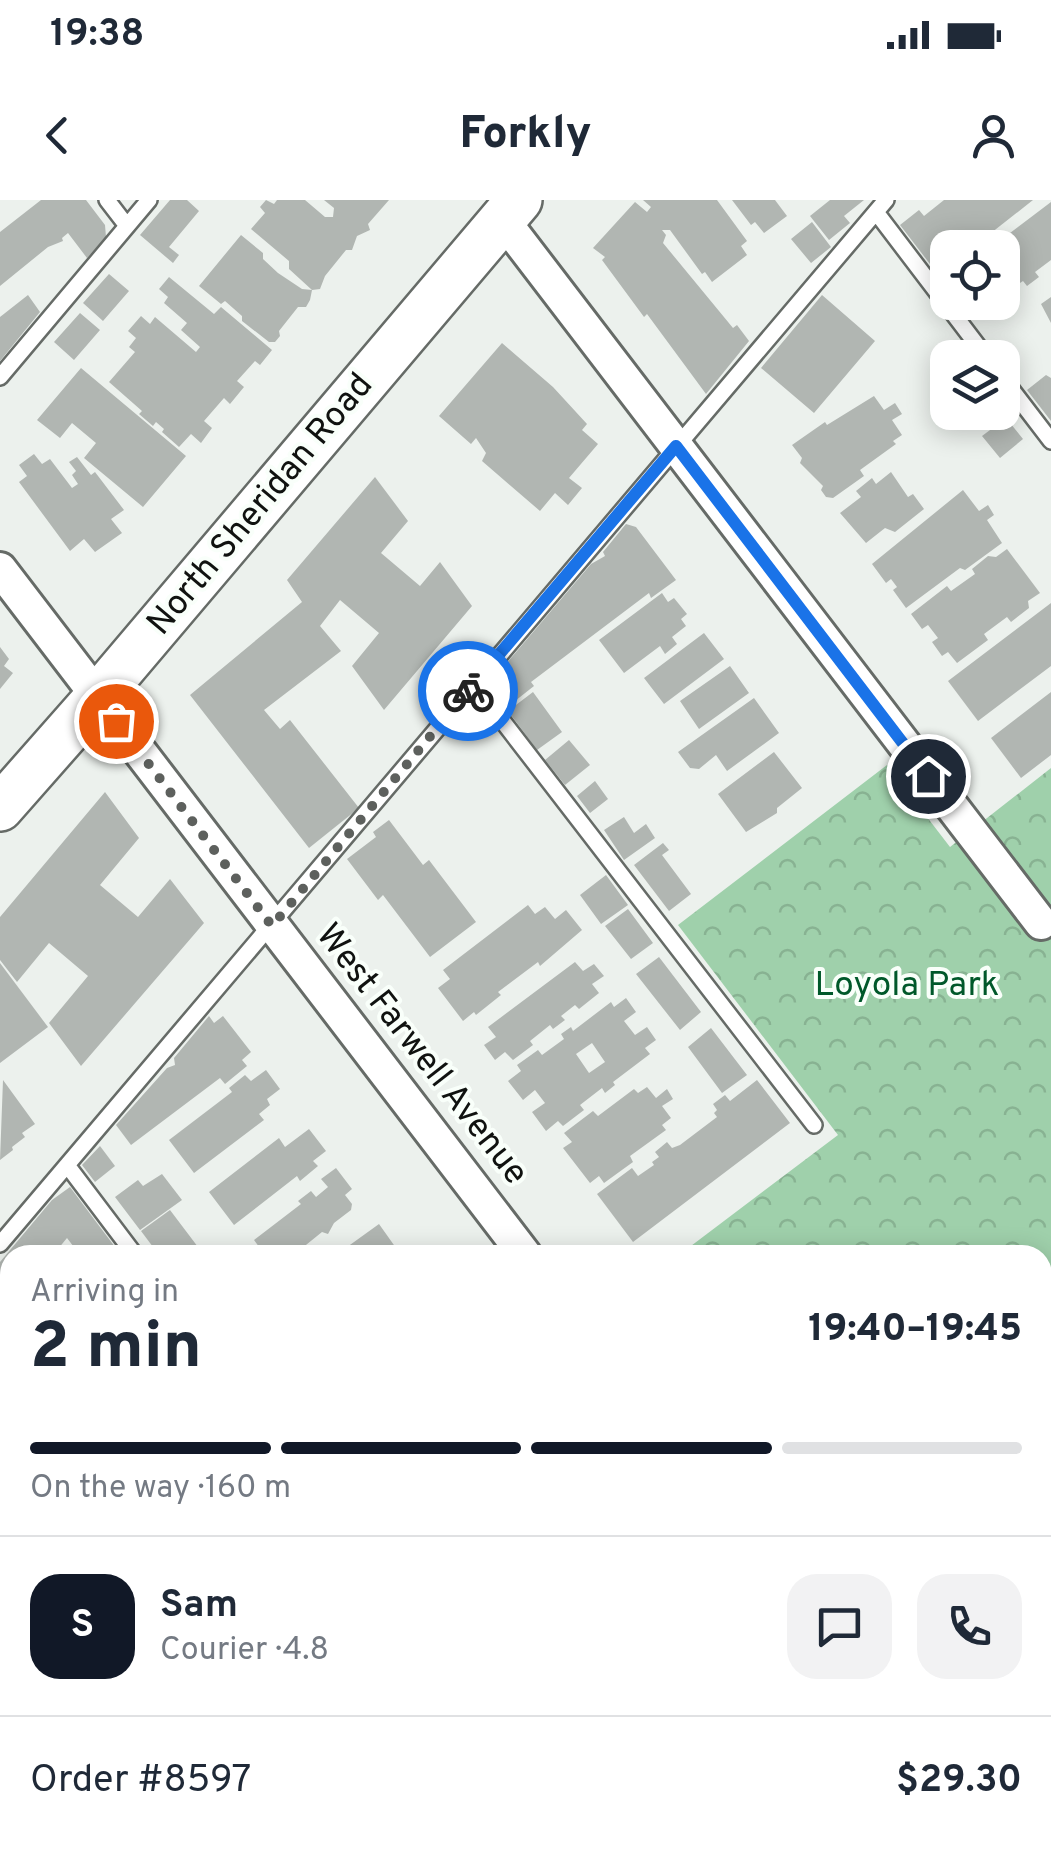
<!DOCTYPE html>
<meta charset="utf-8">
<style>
:root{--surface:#fff;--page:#f2f2f3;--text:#1f2937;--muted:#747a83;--line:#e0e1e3;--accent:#111827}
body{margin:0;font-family:Overpass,sans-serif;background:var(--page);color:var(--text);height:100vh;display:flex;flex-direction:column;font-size:38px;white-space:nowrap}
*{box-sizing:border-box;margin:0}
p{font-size:32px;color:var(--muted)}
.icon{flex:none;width:55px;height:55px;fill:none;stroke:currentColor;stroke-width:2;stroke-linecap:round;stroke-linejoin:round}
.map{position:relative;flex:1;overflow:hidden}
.details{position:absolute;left:0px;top:1045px;width:1052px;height:622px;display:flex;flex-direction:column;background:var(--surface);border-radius:30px 30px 0 0;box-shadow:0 5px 25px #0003}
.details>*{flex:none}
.fabs{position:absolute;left:930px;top:30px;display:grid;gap:20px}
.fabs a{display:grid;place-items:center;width:90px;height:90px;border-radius:20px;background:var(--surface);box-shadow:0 5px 25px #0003;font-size:50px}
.pin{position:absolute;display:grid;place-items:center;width:85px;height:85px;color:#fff;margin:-42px;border:5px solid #fff;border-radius:50%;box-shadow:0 2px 10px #0007}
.courier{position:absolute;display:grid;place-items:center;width:100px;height:100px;margin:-50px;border:8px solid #1a73e8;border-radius:50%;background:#fff;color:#222;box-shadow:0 2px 12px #0007}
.headline em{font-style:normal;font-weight:800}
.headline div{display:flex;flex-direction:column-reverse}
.headline{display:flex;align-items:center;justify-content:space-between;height:170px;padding:0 30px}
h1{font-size:65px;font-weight:800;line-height:75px}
.bar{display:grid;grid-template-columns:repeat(4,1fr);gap:15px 10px;align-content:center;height:120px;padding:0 30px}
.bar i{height:12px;border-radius:8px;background:var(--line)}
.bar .on{background:var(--accent)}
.bar p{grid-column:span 4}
.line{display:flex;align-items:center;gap:25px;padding:0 30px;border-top:2px solid var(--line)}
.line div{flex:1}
.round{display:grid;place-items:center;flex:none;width:105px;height:105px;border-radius:30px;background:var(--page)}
.status{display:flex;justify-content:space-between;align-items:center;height:70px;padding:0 50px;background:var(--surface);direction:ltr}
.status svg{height:28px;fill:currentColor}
header{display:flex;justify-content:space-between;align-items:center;height:130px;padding:0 30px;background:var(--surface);font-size:45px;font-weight:800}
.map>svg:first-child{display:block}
.park{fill:url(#park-crowns)}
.building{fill:#b1b6b2;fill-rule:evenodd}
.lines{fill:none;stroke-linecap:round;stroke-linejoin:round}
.lane-casing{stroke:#666b67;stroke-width:20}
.street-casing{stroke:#666b67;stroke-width:38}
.secondary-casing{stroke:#666b67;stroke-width:50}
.lane{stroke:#fff;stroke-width:15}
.street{stroke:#fff;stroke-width:32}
.secondary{stroke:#fff;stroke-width:45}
.done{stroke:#5d605d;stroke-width:10;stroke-dasharray:0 18}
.route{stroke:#1a73e8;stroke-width:12}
.labels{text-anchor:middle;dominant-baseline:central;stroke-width:8;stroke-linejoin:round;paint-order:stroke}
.street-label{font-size:35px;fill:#101210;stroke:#f9fffa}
.park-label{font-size:35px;fill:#00582a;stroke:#f9fffa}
</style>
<div class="status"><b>19:38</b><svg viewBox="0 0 49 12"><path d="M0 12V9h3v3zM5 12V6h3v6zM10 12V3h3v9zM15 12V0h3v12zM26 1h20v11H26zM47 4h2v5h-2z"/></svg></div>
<header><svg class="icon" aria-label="back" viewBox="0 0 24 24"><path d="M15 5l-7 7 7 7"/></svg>Forkly<svg class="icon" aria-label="person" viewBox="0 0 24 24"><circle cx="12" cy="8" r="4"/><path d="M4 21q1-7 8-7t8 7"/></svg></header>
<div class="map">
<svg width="1051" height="1667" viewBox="0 0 1051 1667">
<defs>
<pattern id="park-crowns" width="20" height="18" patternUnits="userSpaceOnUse" patternTransform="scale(2.5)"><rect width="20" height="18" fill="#9fd0ab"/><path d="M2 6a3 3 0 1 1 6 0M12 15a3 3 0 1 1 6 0" fill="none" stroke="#88b292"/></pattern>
</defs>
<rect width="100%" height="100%" fill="#ecf1ed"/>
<!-- park -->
<path class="park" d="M887 565 950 647 1051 568V1667H287L282 1661 286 1658H1042V1055H679L838 935 678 725Z"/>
<!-- building -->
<path class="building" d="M41 0H86L105 25 106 37 87 58 68 33 62 38 63 41 48 47 0 86V32Z
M170 0H187L199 11 169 47 179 55 173 63 140 35Z
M266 0 274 4 277 0H305L325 17H333L334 8 324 0H389L368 24 370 30 357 36 352 50H346L325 76 320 89 312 90 289 69V61L251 29 265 13 260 7Z
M643 0H717L747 41 741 46 747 55 712 82 705 72 702 74 670 30H662L666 35 663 43 733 128 737 125 749 141 706 194 647 114 644 117 602 60 605 57 593 48 635 2 647 12 651 7Z
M732 0H775L787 16 764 33 755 22 751 25Z
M830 0H864L844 16 850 23 829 40 810 16Z
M944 0H1033L972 48H948V71L940 77 900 25 919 10 924 16Z
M1051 2V60L1035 72 1039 77 1027 86 1023 81 1020 83 1002 60V48H990Z
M812 22 831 47 811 63 791 39Z
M241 35 263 53V59L278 73 302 89 312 90 310 100 306 107H298L279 131 280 136 275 142H269L242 121V116L225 101 221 104 199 86Z
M109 74 129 91 103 121 83 103Z
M169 77 214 114 221 107 272 150 260 165 255 161 237 181 244 187 230 204 224 198 204 221 212 228 201 243 191 234 179 247 162 232 164 229 156 222 153 226 139 214 142 211 109 182 135 152 129 147 136 138 128 131 141 116 150 124 155 117 196 152 200 147 181 130 187 123 164 103 168 97 159 89Z
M28 95 40 112 0 161V117Z
M822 95 875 141 814 213 761 168Z
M1051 97V123L1041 104Z
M80 113 100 130 74 160 54 142Z
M502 143 553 187 587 224 582 230 598 244 569 278 582 288 568 305 555 293 540 311 482 261 486 253 476 238 471 244 439 216Z
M81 168 186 256 143 307 84 258 96 243 72 223 60 238 37 220Z
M1046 175 1051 178V221L1027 190Z
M874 196 884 210 895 203 902 214 892 220 902 235 893 241 896 244 860 270 864 276 833 298 826 297 821 290 823 286 800 263 802 258 792 245 825 222 827 225Z
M1006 218 1023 239 1000 258 982 236Z
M34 254 42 264 50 259 72 288 78 284 72 275 76 271 69 262 77 257 91 275 95 272 124 310 111 319 122 333 95 352 84 339 70 351 19 282 27 276 19 265Z
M891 272 908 297 913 294 924 309 895 332 885 328 866 343 840 313 861 297 856 291 872 278 876 284Z
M375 277 408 321 381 353 420 386 440 362 472 406 384 510 352 466 379 433 340 400 320 426 341 451 264 510 280 529 290 520 359 608 309 648 190 495 302 402 287 380Z
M963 290 979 311 988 305 994 315 987 320 1002 343 965 370 960 368 906 408 893 390 897 387 891 379 886 383 872 364Z
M626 324 636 327 676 380 651 398 649 393 531 482 534 486 506 508 488 485 591 364 605 356 603 352Z
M1007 349 1040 393 1028 401 1029 408 1011 422 1007 417 984 434 988 440 957 463 948 452 942 456 932 442 938 438 928 425 922 429 911 414 947 386 951 391 975 374 972 369 988 356 996 357Z
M662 393 668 402 674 398 687 414 681 419 686 426 672 437 677 444 665 454 660 446 624 473 599 440Z
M1051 403V466L978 521 948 481Z
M704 433 724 459 664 504 644 478Z
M0 447 9 459 4 466 13 473 0 489Z
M730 466 749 493 699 529 680 501Z
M533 492 562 532 537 550 508 511Z
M1051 492V555L1021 578 991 538Z
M754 498 779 533 727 571 716 555 699 569 690 568 678 552Z
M569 540 590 565 565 585 545 560Z
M774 552 802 588 777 608V613L746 632 718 594Z
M595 581 608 599 590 613 577 596Z
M105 592 139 638 100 685 138 717 170 679 204 723 81 866 49 823 88 776 49 743 17 782 0 760V717Z
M624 617 634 633 646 624 655 638 624 660 604 630Z
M389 620 423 665 429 660 476 722 430 757 383 695 378 700 347 659 376 637 373 632Z
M663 643 669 650 662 655 691 694 669 711 634 665Z
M606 675 628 705 601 724 580 695Z
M528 705 535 714 545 707 555 719 566 710 582 730 540 766 538 762 498 792 501 795 476 815 474 812 463 821 438 788 450 779 443 770Z
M628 709 653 743 631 759 605 726Z
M659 757 701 812 680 830 636 774Z
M575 762 583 771 594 764 604 776 592 784 599 793 579 809 575 805 561 816 565 820 553 829 550 825 530 841 533 845 513 860 505 852 495 860 484 845 496 837 488 827Z
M0 763 48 827 0 863Z
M626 798 636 812 624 821 635 835 647 827 656 840 645 848 650 854 613 882 615 885 605 893 602 888 580 905 584 910 563 926 558 921 546 931 532 912 545 903 535 890 523 900 508 881 521 871 517 865 538 850 542 855 564 839 561 834 571 827 573 831 611 802 614 807ZM592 843 605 862 589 873 576 854Z
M209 816 214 823 223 816 251 852 242 860 247 866 225 884 220 878 131 945 116 925 167 868 175 865 174 858Z
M711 828 747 875 722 893 688 847Z
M266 870 280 889 267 899 270 905 259 914 264 920 194 973 169 940 232 892 229 888 245 875 251 881Z
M3 880 35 924 22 933 25 937 12 947 13 950 0 960Z
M757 880 790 923 633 1042 597 994 632 968 638 976 654 965 652 962 659 957 655 952 667 942 672 948 680 945 717 917 714 913 717 910 713 904 725 895 730 901Z
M647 887 656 898 667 889 673 899 662 906 671 918 662 925 666 930 630 956 633 962 604 983 599 976 590 983 563 948 572 942 564 933 593 911 598 916 634 889 638 893Z
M309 929 326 951 313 961 318 966 300 981 297 976 234 1025 209 992 279 938 285 947Z
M100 946 115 966 95 982 82 965Z
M336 968 352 989 345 995 352 1004 351 1010 334 1023 328 1034 322 1032 301 1049 300 1055H265L254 1040 301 1004 298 1001 311 991 316 997 328 987 321 979Z
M162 974 182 1000 140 1030 115 997 138 980 143 986Z
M70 987 121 1055H80L67 1038 53 1055H10V1110L0 1122V1062L52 1000Z
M170 1010 201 1051 196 1055H159L141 1031Z
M379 1024 401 1055H336Z
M10 1199V1246L0 1254V1206Z
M10 1248V1283L5 1287 0 1280 3 1266 0 1256Z
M0 1507 10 1516V1549L0 1557Z
M4 1592 10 1593V1637L0 1642V1595Z
M47 1658H110L112 1660 101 1667H35Z"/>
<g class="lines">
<defs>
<path id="lane" d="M107 0 127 26
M876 12 987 158
M0 177 149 0
M1002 177 1051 241
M474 484 814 925
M67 965 135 1055
M0 1044 886 0"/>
<path id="street" d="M503 20 1041 723
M0 369 525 1055
M0 1375 10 1389
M212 1658 219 1667"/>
<path id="secondary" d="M0 608 97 498 519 0"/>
</defs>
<!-- lane casing -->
<use href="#lane" class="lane-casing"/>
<!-- street casing -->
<use href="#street" class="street-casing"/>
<!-- secondary casing -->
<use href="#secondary" class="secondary-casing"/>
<!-- lane -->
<use href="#lane" class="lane"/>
<!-- street -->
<use href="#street" class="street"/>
<!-- secondary -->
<use href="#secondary" class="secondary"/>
</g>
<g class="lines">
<!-- done -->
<path class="done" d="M116 521 272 726 468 491"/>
<!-- route -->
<path class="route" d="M468 491 676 246 928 576"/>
</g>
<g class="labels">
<!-- street labels -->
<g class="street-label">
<text transform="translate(261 305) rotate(-50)">North Sheridan Road</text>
<text transform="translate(421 855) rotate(52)">West Farwell Avenue</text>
</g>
<!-- park labels -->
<g class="park-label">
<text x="907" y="786">Loyola Park</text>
</g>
</g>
</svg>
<div class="fabs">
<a><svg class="icon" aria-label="locate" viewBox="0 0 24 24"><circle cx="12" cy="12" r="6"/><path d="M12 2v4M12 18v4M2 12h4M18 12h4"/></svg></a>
<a><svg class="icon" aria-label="layers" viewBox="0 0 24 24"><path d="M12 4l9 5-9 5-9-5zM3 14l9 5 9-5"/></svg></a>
</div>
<div class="pin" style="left:116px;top:521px;background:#ea580c"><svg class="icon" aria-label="bag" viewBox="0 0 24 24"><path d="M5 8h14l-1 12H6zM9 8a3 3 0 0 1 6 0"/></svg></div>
<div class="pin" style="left:928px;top:576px;background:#1f2937"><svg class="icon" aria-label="home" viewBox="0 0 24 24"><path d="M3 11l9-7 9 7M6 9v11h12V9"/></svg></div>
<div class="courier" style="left:468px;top:491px"><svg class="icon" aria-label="bike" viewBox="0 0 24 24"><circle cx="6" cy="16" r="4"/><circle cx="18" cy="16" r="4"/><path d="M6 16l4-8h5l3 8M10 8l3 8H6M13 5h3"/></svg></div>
<section class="details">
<div class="headline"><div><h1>2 min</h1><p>Arriving in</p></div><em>19:40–19:45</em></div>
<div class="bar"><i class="on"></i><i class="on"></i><i class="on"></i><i></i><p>On the way · 160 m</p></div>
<div class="line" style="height:180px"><b class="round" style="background:var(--accent);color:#fff">S</b><div><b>Sam</b><p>Courier · 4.8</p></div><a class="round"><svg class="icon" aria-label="chat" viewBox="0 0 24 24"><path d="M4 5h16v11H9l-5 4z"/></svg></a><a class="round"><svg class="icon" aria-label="phone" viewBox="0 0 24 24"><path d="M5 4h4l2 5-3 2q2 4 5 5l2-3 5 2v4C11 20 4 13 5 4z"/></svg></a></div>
<div class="line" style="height:130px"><div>Order #8597</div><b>$29.30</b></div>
</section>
</div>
